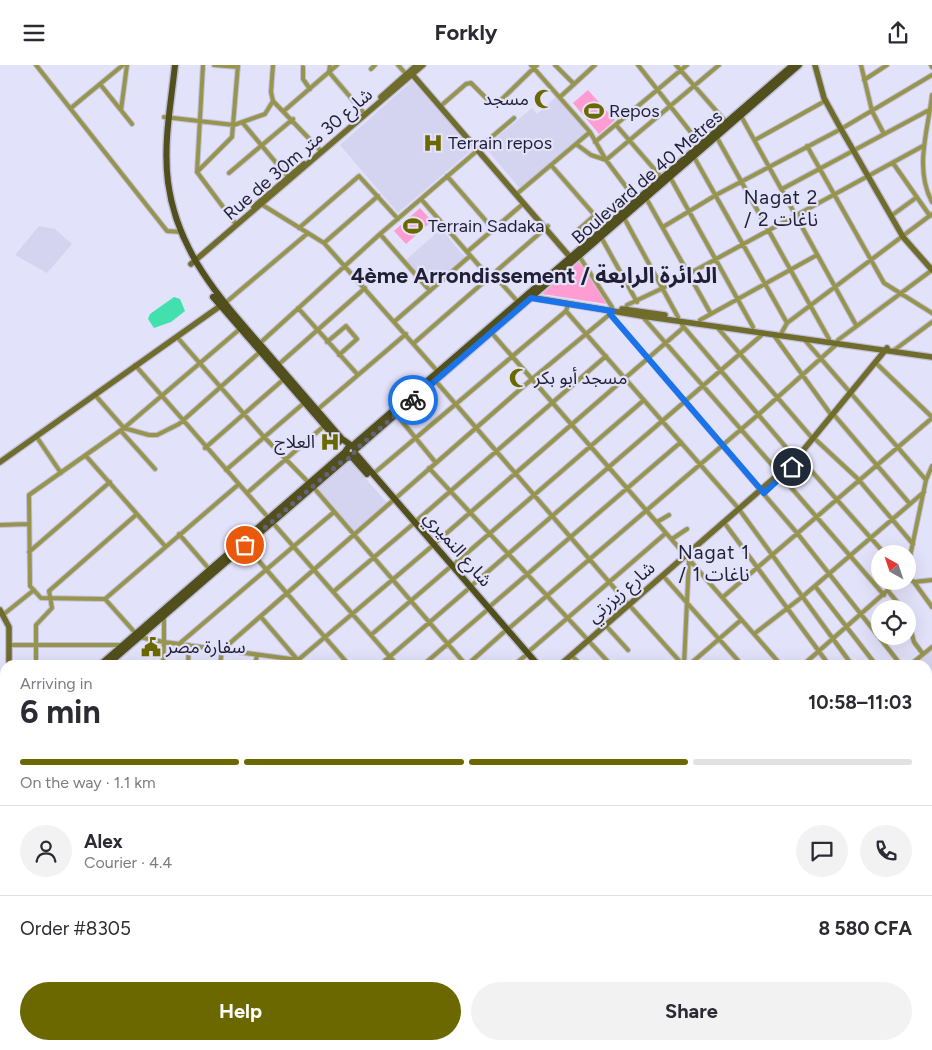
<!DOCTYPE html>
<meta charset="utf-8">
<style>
:root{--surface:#fff;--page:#f2f2f3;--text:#2b2b33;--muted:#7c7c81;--line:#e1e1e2;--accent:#6c6800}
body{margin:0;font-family:Figtree,"Noto Sans Arabic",sans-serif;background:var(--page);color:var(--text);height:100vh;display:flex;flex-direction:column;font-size:19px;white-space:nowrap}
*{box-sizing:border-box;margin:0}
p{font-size:16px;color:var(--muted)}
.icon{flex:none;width:28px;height:28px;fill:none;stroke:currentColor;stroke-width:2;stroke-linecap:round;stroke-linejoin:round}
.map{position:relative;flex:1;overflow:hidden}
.panel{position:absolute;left:0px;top:595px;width:932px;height:390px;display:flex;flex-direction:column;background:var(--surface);border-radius:15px 15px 0 0;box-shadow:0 5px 20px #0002}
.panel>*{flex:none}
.needle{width:32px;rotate:320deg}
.controls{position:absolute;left:871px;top:480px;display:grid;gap:10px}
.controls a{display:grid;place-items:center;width:45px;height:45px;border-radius:50%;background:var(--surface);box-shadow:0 5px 20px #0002;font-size:25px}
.pin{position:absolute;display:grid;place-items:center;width:42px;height:42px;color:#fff;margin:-21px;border:2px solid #fff;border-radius:50%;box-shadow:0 1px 5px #0007}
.courier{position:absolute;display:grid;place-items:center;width:50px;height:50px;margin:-25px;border:4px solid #1a73e8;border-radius:50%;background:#fff;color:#222;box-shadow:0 1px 6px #0007}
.overview em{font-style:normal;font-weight:700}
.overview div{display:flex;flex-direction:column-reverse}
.overview{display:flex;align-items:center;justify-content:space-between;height:85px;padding:0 20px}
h1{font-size:32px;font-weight:700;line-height:38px}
.bar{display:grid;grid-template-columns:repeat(4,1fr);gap:8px 5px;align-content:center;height:60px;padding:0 20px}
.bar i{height:6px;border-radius:4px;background:var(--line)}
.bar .current{background:var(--accent)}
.bar p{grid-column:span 4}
.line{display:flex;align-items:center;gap:12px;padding:0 20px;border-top:1px solid var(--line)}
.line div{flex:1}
.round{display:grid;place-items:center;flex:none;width:52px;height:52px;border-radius:26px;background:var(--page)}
.cta{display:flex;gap:10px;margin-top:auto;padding:10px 20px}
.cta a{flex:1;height:58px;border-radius:30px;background:var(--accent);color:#fff;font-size:20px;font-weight:700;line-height:58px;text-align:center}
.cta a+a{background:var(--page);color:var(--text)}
header{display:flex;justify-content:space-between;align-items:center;height:65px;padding:0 20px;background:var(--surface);font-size:22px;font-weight:700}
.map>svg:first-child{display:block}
.built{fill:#d5d4f0}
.green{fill:#ff9cd1}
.water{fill:#41e0ad}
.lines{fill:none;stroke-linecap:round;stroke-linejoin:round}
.street-casing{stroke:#c0bfd8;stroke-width:6}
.secondary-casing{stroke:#c0bfd8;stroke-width:8}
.primary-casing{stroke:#c0bfd8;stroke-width:9}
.street{stroke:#97954d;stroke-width:4}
.secondary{stroke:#6f6c2c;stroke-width:5.5}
.primary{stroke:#514f1c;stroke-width:6}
.done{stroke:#65637b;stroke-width:5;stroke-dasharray:0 9}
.route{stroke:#1a73e8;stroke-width:6}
.labels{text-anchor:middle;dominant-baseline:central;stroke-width:4.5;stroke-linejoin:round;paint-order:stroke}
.poi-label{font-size:18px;fill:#211f36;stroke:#e3e2fb;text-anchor:start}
.street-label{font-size:18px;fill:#211f36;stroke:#e3e2fb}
.neighbourhood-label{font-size:19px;letter-spacing:1px;fill:#211f36;stroke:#e3e2fb}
.district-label{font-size:22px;font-weight:bold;fill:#211f36;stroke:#e3e2fb}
</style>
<header><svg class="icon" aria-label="menu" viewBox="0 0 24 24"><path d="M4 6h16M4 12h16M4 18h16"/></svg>Forkly<svg class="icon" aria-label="share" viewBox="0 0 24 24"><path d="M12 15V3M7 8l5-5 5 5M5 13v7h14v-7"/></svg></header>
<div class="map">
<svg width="932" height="985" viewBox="0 0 932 985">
<rect width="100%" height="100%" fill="#e3e2fb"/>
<!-- built -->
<path class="built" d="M412 16 474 83 398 148 340 80Z
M557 31 588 67 520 124 485 82 532 43 537 49Z
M39 161 55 164 72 179 47 208 15 190Z
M441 164 466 193 431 224 406 195Z
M350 396 387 438 353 467 317 424Z
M932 586V636L928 630V600H913Z
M5 692V743L0 744V695Z"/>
<!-- green -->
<path class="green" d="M588 25 615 55 599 69 573 38Z
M420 143 432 156 406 179 394 166Z
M579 197 607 239 542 229Z"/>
<!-- water -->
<path class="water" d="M174 232 180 234 185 246 171 257 154 263 148 254 150 249Z"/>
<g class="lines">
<defs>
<path id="street" d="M36 0 167 166 181 167
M203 0 197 107 235 158
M214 0 238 2
M273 0 271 27 273 36 320 85
M330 0 329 7 363 47
M398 0 406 9
M531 0 590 67 606 95 636 135
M555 0 574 19
M638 0 700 79
M676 0 726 57
M861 0 872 46 884 69
M931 0 932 2
M303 2V14L310 24
M371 4 375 0
M864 15 887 0
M100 19 132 59
M932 30C928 66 914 103 932 137
M560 32 595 0
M443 39 466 19 471 18 489 36 498 38 537 0
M71 43 123 0
M121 45 127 0
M285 45 337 0
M741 51 856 260
M164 52 234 60 265 49 273 36
M242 57 288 112
M616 60 662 113
M716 71 829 274
M755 75 825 36
M595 77 687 0
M576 79 591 90 606 95 719 0
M807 81 884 218 932 248
M480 82 514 53
M694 92 787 258
M893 98 930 151
M551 100 605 162
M197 107 232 72 238 0
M229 108 293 54
M447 111 493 164
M670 112 753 262
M782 124 931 44
M519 127 590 67
M646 133 711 249
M421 134 489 212
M261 139 324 178 439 308
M623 151 678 252
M891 151 917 132
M663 162 716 130 841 64 932 10
M299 163 359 111 398 154
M577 166 595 150
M380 169 430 226
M601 172 637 237
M324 178 378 131
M467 187 524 138
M493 209 518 237
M224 239 308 168
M568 240 566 246 740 445
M298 243 358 310
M626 244 627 240 663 223 923 81
M610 249 797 468 901 600
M642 251 780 409
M700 255 817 190
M395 256 470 191
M682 260 796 394
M717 262 813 374
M490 266 781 600
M782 267 787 258 932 149
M773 269 832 351
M177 272 264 372 314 423 466 600
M803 273 926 415
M838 275 932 205
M327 277 346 261 357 274 339 290
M414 278 548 161
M259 279 380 169 478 85
M893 286 932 257
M135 300 397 600
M278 300 365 223
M878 300 932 352
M434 314 629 540
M95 330 124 363 149 370H157L179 359 261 286
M317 345 406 269
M396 349 436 398
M835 351 910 439
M121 366 155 404
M36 371 61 408
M816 375 858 414 913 479
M205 383 284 314
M86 391 165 481
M800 393 885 489
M429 403 611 600
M226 405 304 338
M373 409 566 246
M782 412 884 530
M247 428 324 361
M741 447 852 600
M415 457 606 291
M657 457 669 450
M0 460 29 459
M726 460 829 600
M179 469 210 505
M672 474 687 464
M434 479 684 262
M245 480 349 600
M29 487 110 417
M452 501 644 335
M908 501 926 415 932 401
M665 513 742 600
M908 513 914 517 932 542
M914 517 932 515
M815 521 876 600
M470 522 764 268
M888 526 903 544
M333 527 412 460
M723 532 932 353
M105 534 239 419
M631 542 683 600
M488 543 681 377
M4 549 34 525
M164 551V577L298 595
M261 552 302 600
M908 554 914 577 923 589
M608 563 628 585
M507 565 759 349 838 278
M754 569 802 532 924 427
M371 570 449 503
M179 579 334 447
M10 580H122
M527 588 666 468
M574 593 581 600
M36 600V560L52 543 49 526 137 449
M163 600 164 577 139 572 105 534 41 533 30 521 29 430 124 363 241 263
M188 600 189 580
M220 600 222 585 532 314 610 249 612 242 579 191
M255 600 257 590
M298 600V595L431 482
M380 600 467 525
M423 600 486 546
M467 600 504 567
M514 600 525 591
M631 600 632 599
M684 600 689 494
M689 600 741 555
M803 600 898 516
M910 600 932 582
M928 636 932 643
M928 666 932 663
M928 672 932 679
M928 706 932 712
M928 736 932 732
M928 770 932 775
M928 805 932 801
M928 811 932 817
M928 856 932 861
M928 869 932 865
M928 900 932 905
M928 935 932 932
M928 949 932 954
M247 980 251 985
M508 980 512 985
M558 980 562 985
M594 980 598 985
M631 980 636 985
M668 980 672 985
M704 980 708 985
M739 980 743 985
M779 980 784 985
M824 980 828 985
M912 980 916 985
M871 984 876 980
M194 985 227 980
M321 985 326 980
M417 985 423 980
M469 985 475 980
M568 985 573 980
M715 985 721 980
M794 985 799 980"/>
<path id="secondary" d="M815 0 824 33 841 64 903 172 932 205
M411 8 570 192 574 193
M381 32 417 0
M254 142 304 99
M191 199 423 0
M529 232 642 251 932 292
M622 244 665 250
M0 397 223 239
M0 545 9 562V600
M560 600 796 394 887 283
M0 796 5 830
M0 949H5
M0 954H5
M27 980 28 985
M79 980 80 985
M141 980 142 985
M283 980 288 985
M289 980 293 985
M439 980V985
M449 980V985
M444 985V980"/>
<path id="primary" d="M175 0C171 39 163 78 168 117 177 187 221 235 265 285 291 315 317 345 342 374L355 383V388L351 391 345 387 349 381
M213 232 339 377
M352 381 793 0
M355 385 799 0
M355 388 538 600
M351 391 367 409
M100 600 345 387
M107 600 349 391
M0 680H5
M862 980 866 985"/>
</defs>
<!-- street casing -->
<use href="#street" class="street-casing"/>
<!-- secondary casing -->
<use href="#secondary" class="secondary-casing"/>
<!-- primary casing -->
<use href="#primary" class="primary-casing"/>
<!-- street -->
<use href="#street" class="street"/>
<!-- secondary -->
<use href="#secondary" class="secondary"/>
<!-- primary -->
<use href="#primary" class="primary"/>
</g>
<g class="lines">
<!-- done -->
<path class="done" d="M245 480 340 398 353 391 355 385 413 335"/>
<!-- route -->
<path class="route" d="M413 335 531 233 612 246 610 249 764 428 792 402"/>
</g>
<!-- icons -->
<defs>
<symbol id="mosque-bare" viewBox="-9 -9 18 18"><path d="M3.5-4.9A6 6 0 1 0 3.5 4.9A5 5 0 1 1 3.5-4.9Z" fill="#6c6800" stroke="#e3e2fb" stroke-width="2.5" paint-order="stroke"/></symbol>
<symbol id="stadium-bare" viewBox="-9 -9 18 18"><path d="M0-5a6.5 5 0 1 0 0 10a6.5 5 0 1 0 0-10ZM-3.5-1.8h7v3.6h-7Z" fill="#6c6800" stroke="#e3e2fb" stroke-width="2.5" paint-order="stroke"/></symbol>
<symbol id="hospital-bare" viewBox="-9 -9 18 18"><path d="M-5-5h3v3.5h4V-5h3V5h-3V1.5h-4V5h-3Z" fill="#6c6800" stroke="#e3e2fb" stroke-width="2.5" paint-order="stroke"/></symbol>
<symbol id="civic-bare" viewBox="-9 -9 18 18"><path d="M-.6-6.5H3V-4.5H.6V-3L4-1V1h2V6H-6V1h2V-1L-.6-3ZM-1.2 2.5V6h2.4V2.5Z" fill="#6c6800" stroke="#e3e2fb" stroke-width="2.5" paint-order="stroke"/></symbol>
</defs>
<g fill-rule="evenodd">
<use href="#mosque-bare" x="530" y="20" width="28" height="28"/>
<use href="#stadium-bare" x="580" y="32" width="28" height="28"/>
<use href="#hospital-bare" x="419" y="64" width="28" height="28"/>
<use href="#stadium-bare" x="399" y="147" width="28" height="28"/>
<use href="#mosque-bare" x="505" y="299" width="28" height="28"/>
<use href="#hospital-bare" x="316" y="363" width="28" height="28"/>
<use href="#civic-bare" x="137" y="568" width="28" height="28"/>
</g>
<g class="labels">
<!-- poi labels -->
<g class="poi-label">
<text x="529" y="34" text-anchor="end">مسجد</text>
<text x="609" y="46">Repos</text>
<text x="448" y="78">Terrain repos</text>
<text x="428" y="161">Terrain Sadaka</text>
<text x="534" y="313">مسجد أبو بكر</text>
<text x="315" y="377" text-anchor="end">العلاج</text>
<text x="166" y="582">سفارة مصر</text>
</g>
<!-- street labels -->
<g class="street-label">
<text transform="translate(298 89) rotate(-41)">Rue de 30m شارع 30 متر</text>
<text transform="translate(647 112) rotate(-41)">Boulevard de 40 Metres</text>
<text transform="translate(458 484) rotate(49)">شارع النميري</text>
<text transform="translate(621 527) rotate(-41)">شارع زيزرتي</text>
</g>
<!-- neighbourhood labels -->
<g class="neighbourhood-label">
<text x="781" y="132">Nagat 2<tspan x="781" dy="22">/ ناغات 2</tspan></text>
<text x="714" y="487">Nagat 1<tspan x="714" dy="22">/ ناغات 1</tspan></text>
</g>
<!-- district labels -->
<g class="district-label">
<text x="534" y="210">4ème Arrondissement / الدائرة الرابعة</text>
</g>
</g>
</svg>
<div class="controls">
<a><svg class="needle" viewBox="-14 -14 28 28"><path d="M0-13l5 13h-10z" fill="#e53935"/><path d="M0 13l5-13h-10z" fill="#7c7c81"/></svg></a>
<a><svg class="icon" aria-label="locate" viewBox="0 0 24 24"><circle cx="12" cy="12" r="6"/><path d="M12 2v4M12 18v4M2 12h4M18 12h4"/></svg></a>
</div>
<div class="pin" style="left:245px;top:480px;background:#ea580c"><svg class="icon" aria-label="bag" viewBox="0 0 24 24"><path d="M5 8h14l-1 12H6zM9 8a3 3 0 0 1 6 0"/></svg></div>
<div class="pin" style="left:792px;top:402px;background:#1f2937"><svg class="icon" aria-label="home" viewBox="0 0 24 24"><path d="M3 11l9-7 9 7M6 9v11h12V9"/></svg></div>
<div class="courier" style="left:413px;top:335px"><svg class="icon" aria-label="bike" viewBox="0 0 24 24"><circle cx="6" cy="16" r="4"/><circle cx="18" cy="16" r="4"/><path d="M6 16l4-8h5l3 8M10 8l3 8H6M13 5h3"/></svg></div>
<section class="panel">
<div class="overview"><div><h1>6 min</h1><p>Arriving in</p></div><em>10:58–11:03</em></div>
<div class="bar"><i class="current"></i><i class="current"></i><i class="current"></i><i></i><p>On the way · 1.1 km</p></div>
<div class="line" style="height:90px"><a class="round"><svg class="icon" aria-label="person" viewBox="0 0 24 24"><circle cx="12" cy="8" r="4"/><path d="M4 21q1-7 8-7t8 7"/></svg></a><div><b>Alex</b><p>Courier · 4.4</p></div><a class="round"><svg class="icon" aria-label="chat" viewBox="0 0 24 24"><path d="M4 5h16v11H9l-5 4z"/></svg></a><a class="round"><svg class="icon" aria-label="phone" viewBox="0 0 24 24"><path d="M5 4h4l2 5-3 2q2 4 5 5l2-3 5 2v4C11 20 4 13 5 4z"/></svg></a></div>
<div class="line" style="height:65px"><div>Order #8305</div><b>8 580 CFA</b></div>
<div class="cta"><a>Help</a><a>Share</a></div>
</section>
</div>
